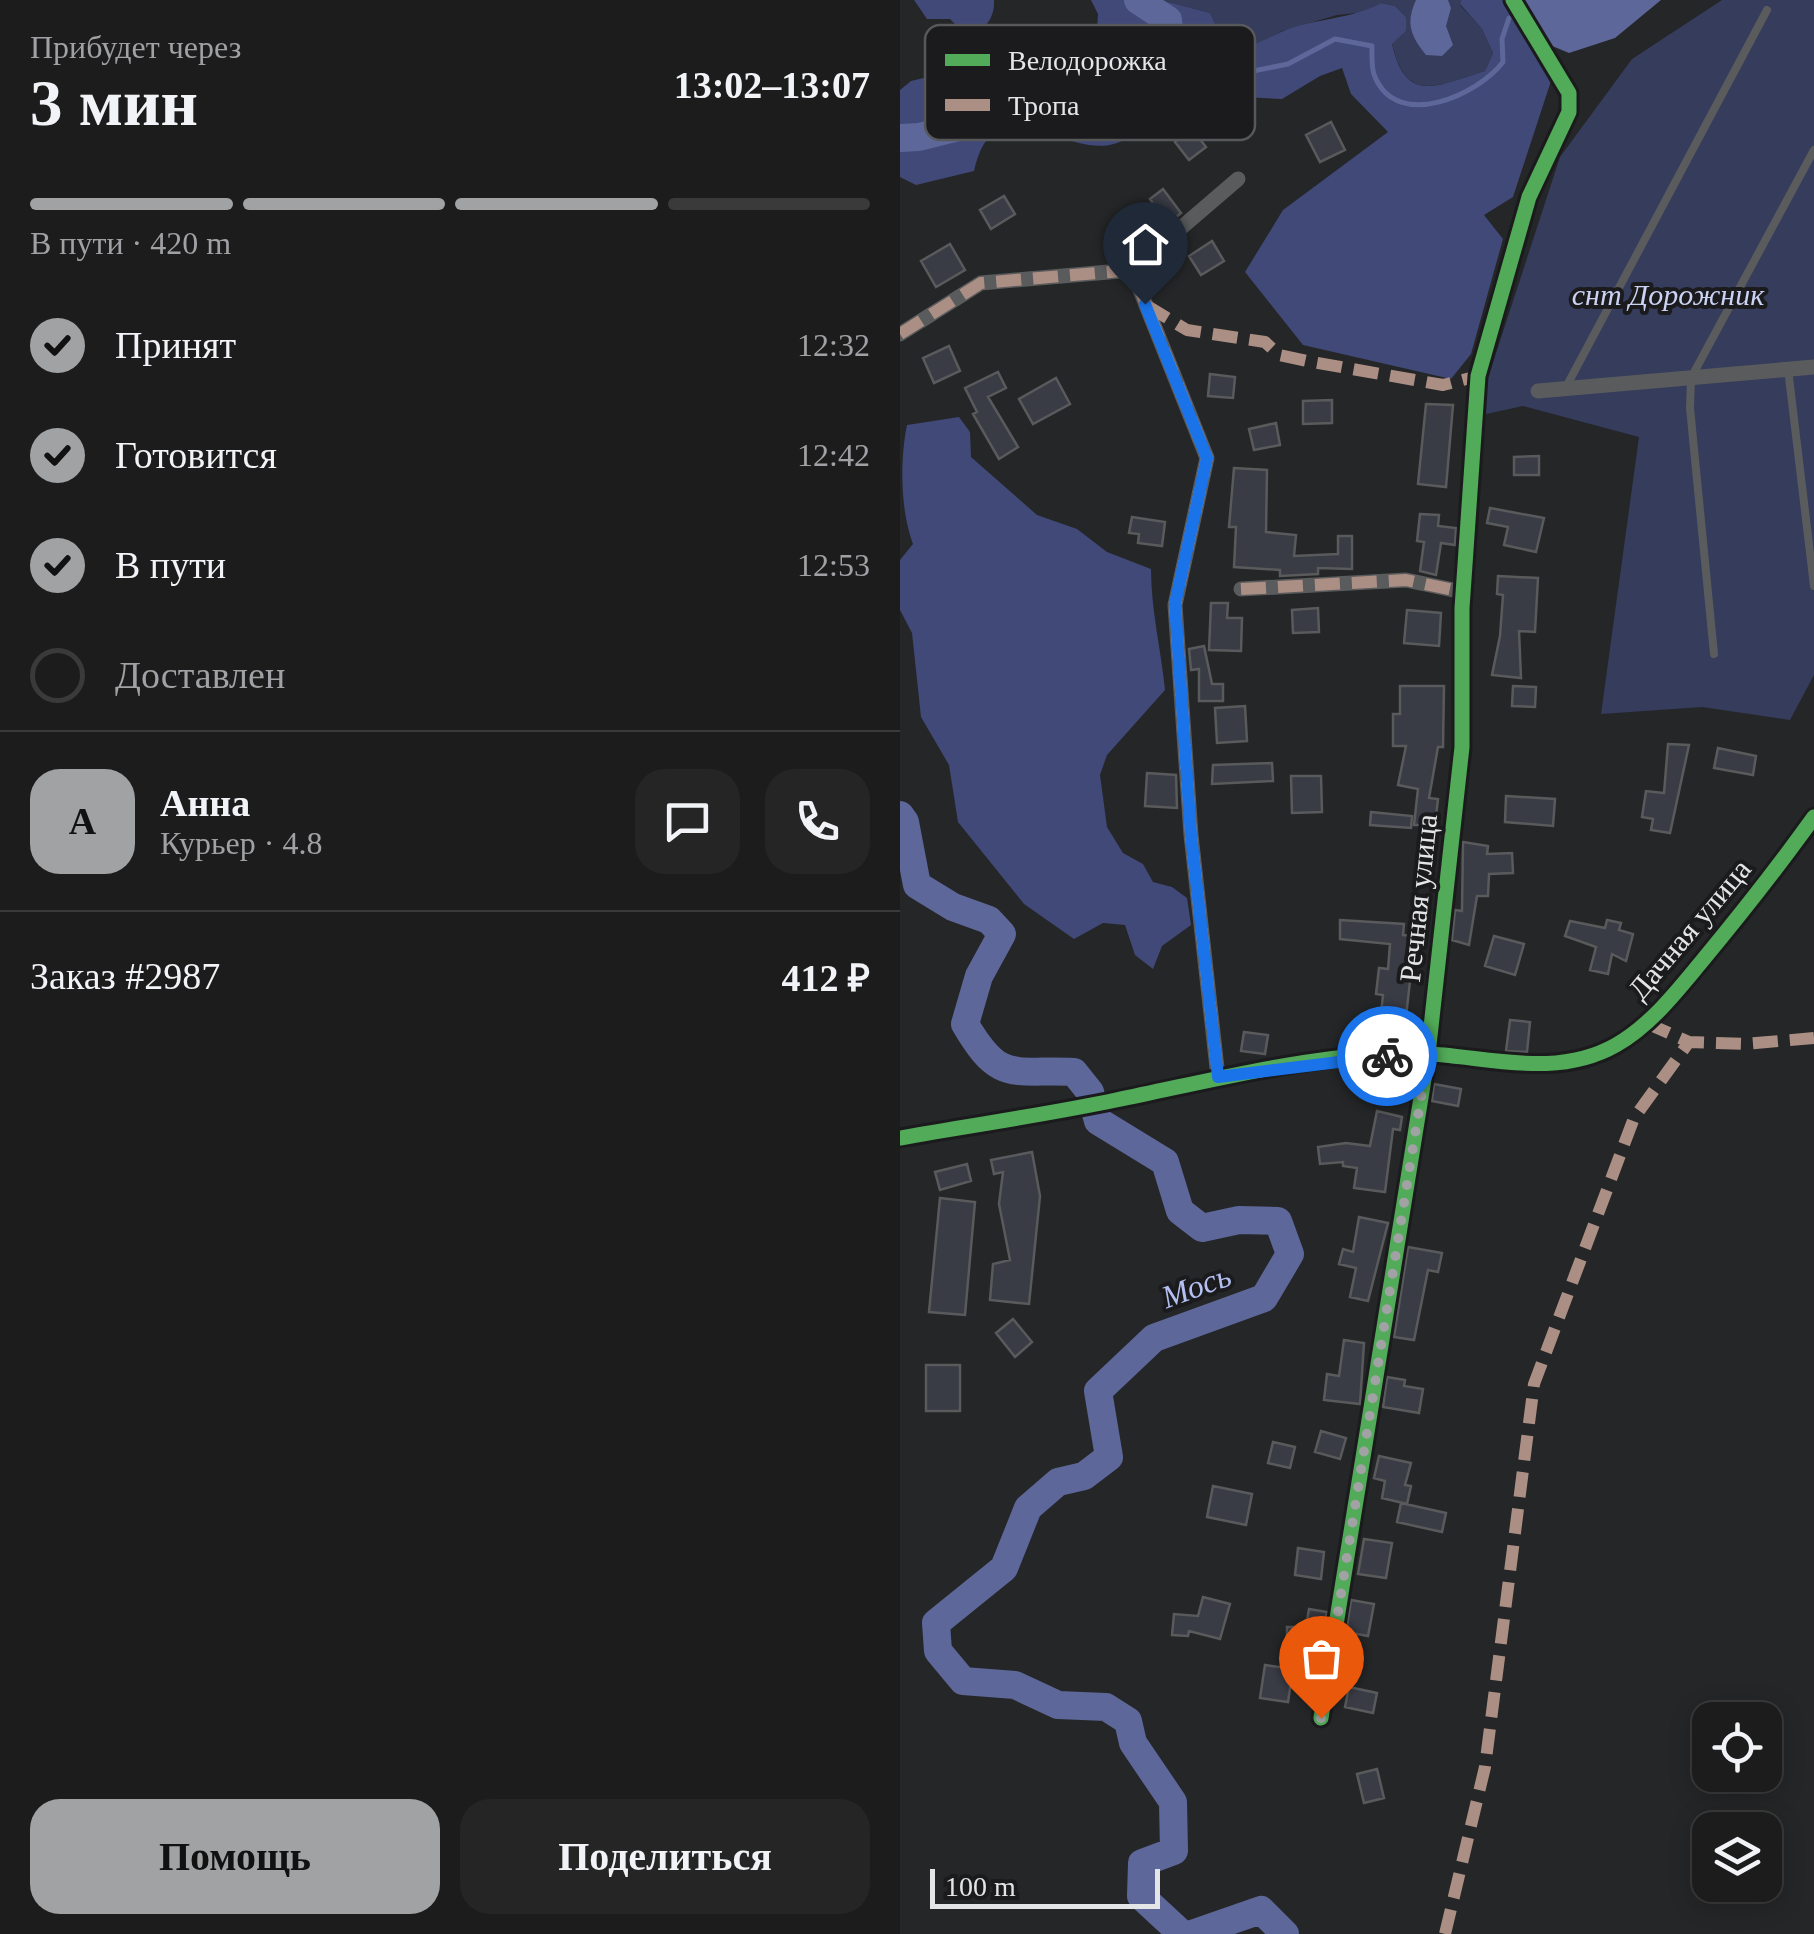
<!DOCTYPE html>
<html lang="ru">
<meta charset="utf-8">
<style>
:root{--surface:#1c1c1d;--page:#252526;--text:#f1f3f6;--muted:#a0a1a4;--line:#3a3a3b;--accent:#a1a2a4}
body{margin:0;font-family:"Times New Roman",serif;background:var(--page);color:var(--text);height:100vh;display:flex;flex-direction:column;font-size:38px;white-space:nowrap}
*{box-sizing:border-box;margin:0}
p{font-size:32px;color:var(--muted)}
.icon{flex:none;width:55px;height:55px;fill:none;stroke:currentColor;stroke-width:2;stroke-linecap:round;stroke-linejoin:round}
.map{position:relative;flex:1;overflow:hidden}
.sheet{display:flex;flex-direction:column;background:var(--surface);width:900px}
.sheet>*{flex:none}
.fabs{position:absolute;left:792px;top:1702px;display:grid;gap:20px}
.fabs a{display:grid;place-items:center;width:90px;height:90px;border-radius:20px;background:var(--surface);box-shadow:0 5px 25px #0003,0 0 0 2px var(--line);font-size:50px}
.scale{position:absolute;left:30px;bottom:25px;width:230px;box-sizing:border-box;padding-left:10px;border:5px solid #e4e5e7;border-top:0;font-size:28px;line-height:35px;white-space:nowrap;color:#e4e5e7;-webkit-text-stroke:8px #1b1b1e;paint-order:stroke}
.pin{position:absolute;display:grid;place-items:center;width:85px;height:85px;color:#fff;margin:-102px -42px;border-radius:50% 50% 50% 0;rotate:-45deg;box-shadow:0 0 10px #0007}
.pin .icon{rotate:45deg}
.courier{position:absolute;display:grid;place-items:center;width:100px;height:100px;margin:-50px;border:8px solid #1a73e8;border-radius:50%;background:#fff;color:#222;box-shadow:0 2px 12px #0007}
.head em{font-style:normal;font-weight:700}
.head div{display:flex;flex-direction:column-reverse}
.head{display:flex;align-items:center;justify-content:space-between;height:170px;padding:0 30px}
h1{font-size:65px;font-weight:700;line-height:75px}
.bar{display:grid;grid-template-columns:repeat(4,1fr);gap:15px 10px;align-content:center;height:120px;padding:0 30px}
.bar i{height:12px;border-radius:8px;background:var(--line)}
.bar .current{background:var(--accent)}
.bar p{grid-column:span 4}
.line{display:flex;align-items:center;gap:25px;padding:0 30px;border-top:2px solid var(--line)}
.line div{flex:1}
.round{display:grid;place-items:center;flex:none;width:105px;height:105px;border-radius:30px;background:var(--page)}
ol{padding:0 30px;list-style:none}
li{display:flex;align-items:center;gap:30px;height:110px}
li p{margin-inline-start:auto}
li .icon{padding:10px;border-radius:50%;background:var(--accent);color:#111;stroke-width:4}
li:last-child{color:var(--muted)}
li i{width:55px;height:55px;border:5px solid var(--line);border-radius:50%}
.action{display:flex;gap:20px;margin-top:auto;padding:20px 30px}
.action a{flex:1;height:115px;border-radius:30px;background:var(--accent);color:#111;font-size:40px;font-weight:700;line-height:115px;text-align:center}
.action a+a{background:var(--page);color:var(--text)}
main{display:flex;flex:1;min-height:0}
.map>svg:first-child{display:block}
.green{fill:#353c5c}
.forest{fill:#404977}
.water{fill:#5d679a}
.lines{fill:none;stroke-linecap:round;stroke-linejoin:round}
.stream{stroke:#5d679a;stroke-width:5}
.river{stroke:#5d679a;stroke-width:28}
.building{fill:#393b45;stroke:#595a5b;stroke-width:2.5}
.lane{stroke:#5a5b5c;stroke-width:8}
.street{stroke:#5a5b5c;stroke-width:15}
.quiet{stroke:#ac8f84;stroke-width:12;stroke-dasharray:25 12;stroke-linecap:butt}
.cycleway-casing{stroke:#1b1b1e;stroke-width:21}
.cycleway{stroke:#51ab58;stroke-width:15}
.done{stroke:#a1a2a4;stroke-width:10;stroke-dasharray:0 18}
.route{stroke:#1a73e8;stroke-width:12}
.labels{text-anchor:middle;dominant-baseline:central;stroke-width:8;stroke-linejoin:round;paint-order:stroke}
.park-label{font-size:30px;font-style:italic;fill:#cbd3f5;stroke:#1b1b1e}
.street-label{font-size:30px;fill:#e4e5e7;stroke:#1b1b1e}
.water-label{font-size:32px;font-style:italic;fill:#b4c0f1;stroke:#1b1b1e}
.key{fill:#1b1b1e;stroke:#57585a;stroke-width:2.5}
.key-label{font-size:28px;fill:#e4e5e7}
</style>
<main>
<section class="sheet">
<div class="head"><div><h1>3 мин</h1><p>Прибудет через</p></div><em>13:02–13:07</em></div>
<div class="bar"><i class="current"></i><i class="current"></i><i class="current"></i><i></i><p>В пути · 420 m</p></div>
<ol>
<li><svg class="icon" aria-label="check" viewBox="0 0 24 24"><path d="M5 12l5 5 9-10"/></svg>Принят<p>12:32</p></li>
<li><svg class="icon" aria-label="check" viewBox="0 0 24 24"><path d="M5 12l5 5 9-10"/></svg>Готовится<p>12:42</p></li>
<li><svg class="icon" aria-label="check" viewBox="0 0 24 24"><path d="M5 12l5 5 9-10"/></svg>В пути<p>12:53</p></li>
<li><i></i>Доставлен</li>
</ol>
<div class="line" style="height:180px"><b class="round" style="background:var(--accent);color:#111">А</b><div><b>Анна</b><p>Курьер · 4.8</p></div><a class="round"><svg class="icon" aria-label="chat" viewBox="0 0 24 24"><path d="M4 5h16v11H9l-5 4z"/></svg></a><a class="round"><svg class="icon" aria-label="phone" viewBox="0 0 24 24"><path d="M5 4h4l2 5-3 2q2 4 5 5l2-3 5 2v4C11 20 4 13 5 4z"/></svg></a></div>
<div class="line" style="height:130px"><div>Заказ #2987</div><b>412 ₽</b></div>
<div class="action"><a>Помощь</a><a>Поделиться</a></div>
</section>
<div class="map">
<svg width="914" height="1934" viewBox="0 0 914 1934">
<rect width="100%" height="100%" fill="#252627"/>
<!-- green -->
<path class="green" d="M261 0H561L560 5 582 29 593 53 585 71C538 85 506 106 492 43L506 31V17L495 6 481 3 466 12 437 15 382 31 355 47 328 50 310 13Z
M822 0H914V675L890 720 802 707 701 714 739 437 623 406 586 414 585 387 660 157 732 59Z"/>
<!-- forest -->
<path class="forest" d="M14 0H94C95 17 87 25 75 36L61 30 50 19H27Z
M191 0H261L310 13 328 50C351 48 361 41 381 32 412 18 451 20 481 3L495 6 506 17V31L492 44C506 106 538 85 585 71L593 53 582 29 560 4 561 0H605L651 81 613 197 584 215 603 239 571 354 551 379 403 345 345 272 383 210 488 132 451 94 442 68 420 76 382 99 304 95 262 100C250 117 238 136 217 143 164 162 96 77 74 171L16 185 0 177V90L11 81 40 74 51 58C84 62 119 48 151 56L165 92 188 104 193 94 183 66 185 40 197 30 198 14Z
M59 417 70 432 71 457 137 515 177 529 207 552 251 569C251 610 261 650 265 690L207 755 200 775 207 827 223 853 243 864 253 882 272 887 287 898 291 925 262 946 253 969 235 955 225 925 203 923 174 939 124 904 58 822 49 765 21 717 12 633 0 610V560L13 544C0 510 0 459 7 425Z"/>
<!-- water -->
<path class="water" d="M516 0H548L551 8 546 26 553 45 542 56 526 55C511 36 505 24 516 0Z
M624 0H761L715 38 669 53 645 43Z"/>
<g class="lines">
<!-- stream -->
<path class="stream" d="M274 69 338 74 388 64 435 39 472 46C472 55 471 69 475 77 498 131 578 95 603 62L602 39 609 18"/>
<!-- river -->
<path class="river" d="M0 138 19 137 71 124 77 99 107 92 148 115 214 122 274 69 268 20 238 0
M0 815 5 822 17 885 53 907 89 920 102 934 79 976 65 1024C100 1084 112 1069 174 1072L190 1092 198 1121 265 1162 280 1211 302 1228 339 1220 378 1221 390 1254 364 1298 254 1338 198 1391 209 1457 184 1476 158 1482 128 1508 104 1568 36 1623 38 1651 63 1681 115 1685 158 1705 206 1707 228 1721 233 1743 273 1802 274 1851 242 1863 241 1896 282 1934
M292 1934 361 1910 385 1934"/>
</g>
<!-- building -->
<path class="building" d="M431 122 445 150 420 162 406 135Z
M292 129 306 147 289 160 275 142Z
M263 189 281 213 268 224 250 199Z
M104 196 115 214 91 229 80 210Z
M312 241 324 261 301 275 289 256Z
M50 244 65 270 36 287 21 261Z
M49 346 60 371 34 383 23 358Z
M98 372 106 388 88 397 118 447 99 459 73 414 77 412 65 388Z
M310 374 335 377 333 398 308 396Z
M156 378 170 404 133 424 119 399Z
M432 400V423L403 424V401Z
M526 404 553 405 546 487 518 484Z
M376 423 380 445 354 450 349 429Z
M639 456V475H614V457Z
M334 468 367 470 366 532 396 535 394 556 438 554V536H452V569L418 568V574L380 576V570L334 567 336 527H329Z
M590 508 644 518 636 552 604 545 608 527 587 523Z
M520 514 539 515 538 526 556 528 555 545 541 543 536 575 520 571 524 542 517 541Z
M232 517 265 522 262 546 238 543 239 534 229 533Z
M598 576 638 578 635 632 619 631 621 678 592 675 600 636 603 595 597 594Z
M311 603H328L327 618H342L341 651 309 650Z
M418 608 419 632 393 633 392 610Z
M507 610 541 613 539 646 504 643Z
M304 646 312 684H323V701H299V669L291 670 289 649Z
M500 686H544L543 747H538L529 798 538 799 535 825H514L518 789 498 785 506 746H493V714H500Z
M613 686 636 687 635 707 612 706Z
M345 706 347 741 317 743 315 708Z
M768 744 789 745 770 833 751 830 753 819 742 817 746 791 764 793Z
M818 748 856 756 853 775 814 768Z
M372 763 373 781 312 784 313 765Z
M247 773 276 775 277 808 245 806Z
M391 776H421L422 812 392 813Z
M606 796 655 799 653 826 605 822Z
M471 812 512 816 511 828 470 825Z
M563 842 588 846 587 854 612 853 613 873 589 874 588 896H577L569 945 552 940 555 910 562 911Z
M440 920 504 924 503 935 515 936 506 1017 481 1014 483 995 476 994 479 968 488 969 490 944 440 939Z
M707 920 721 923 719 930 733 934 726 961 712 954 708 974 690 970 696 947 665 936 670 921 705 928Z
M594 936 624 944 615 975 585 966Z
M610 1020 630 1022 627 1052 606 1051Z
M344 1032 368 1035 365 1054 341 1051Z
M534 1084 561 1089 558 1106 532 1101Z
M477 1111 502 1117 500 1130 493 1129 485 1192 454 1188 457 1168 443 1166V1162L420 1164 418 1147 446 1143 470 1146Z
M132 1152 140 1196 129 1304 90 1300 93 1264 110 1260 99 1204 103 1172 94 1174 91 1160Z
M67 1164 71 1181 40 1190 35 1172Z
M40 1198 75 1202 65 1315 29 1312Z
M459 1217 488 1223 468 1301 450 1297 456 1268 439 1264 443 1249 453 1252Z
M508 1247 542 1253 538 1272 528 1270 514 1340 494 1337Z
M113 1319 132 1342 115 1357 96 1333Z
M444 1340 464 1343 460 1404 424 1400 427 1374 439 1376Z
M26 1365H60V1411H26Z
M487 1377 505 1380 504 1386 523 1389 519 1413 483 1407Z
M421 1431 446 1438 440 1459 415 1452Z
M373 1442 395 1447 390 1468 368 1463Z
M479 1456 511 1463 505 1485 511 1486 507 1504 482 1498 485 1481 474 1478Z
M313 1486 352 1494 346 1525 307 1517Z
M501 1503 546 1513 542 1532 497 1522Z
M464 1539 492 1543 486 1578 458 1574Z
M398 1548 424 1552 421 1579 395 1575Z
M303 1597 330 1604 320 1639 289 1631 288 1636 272 1635 274 1614 298 1616Z
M451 1600 474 1604 468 1636 446 1632Z
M409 1609 427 1612 424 1627 419 1626V1644H387V1627H406Z
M365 1665 393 1669 388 1702 360 1698Z
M449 1687 477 1693 473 1713 445 1707Z
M477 1769 484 1798 464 1803 457 1774Z"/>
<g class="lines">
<!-- lane -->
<path class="lane" d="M888 369 914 586
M665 389 867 10
M814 654 790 408 791 378 914 150"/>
<!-- street -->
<path class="street" d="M232 270 307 458 275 605 291 835 318 1077
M232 270 338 179
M0 334 81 283 232 270
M638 391 914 367
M341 589 506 580 563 592
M0 1138C72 1125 145 1115 216 1100 316 1080 428 1049 531 1054 593 1058 658 1078 716 1045 751 1025 777 991 802 961 841 914 878 867 914 817
M421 1718 528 1054 562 747V608L578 376 629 197 669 112V93L613 0"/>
<!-- quiet -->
<path class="quiet" d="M246 305 287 330 365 342 379 355 407 361 543 385 578 376
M0 334 81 283 232 270 307 458 275 605 291 835 318 1077
M341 589 506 580 563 592
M746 1023 789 1042 845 1044 914 1038
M545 1934 585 1767 634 1384 734 1118 789 1042"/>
<defs>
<path id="cycleway" d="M0 1138C72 1125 145 1115 216 1100 316 1080 428 1049 531 1054 593 1058 658 1078 716 1045 751 1025 777 991 802 961 841 914 878 867 914 817
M421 1718 528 1054 562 747V608L578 376 629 197 669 112V93L613 0"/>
</defs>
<!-- cycleway casing -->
<use href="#cycleway" class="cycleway-casing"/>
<!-- cycleway -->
<use href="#cycleway" class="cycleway"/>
</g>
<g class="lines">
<!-- done -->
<path class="done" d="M421 1718 528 1054 487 1056"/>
<!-- route -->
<path class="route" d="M245 304 307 458 275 604 291 835 318 1077 487 1056"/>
</g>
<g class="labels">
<!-- park labels -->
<g class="park-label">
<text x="768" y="294">снт Дорожник</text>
</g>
<!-- street labels -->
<g class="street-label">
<text transform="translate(518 898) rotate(-84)">Речная улица</text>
<text transform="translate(789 929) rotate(-50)">Дачная улица</text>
</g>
<!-- water labels -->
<g class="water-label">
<text transform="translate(296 1286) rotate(-20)">Мось</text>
</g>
</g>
<!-- legend -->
<rect x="25" y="25" width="330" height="115" rx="15" class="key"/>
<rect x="45" y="54" width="45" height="12" fill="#51ab58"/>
<rect x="45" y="99" width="45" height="12" fill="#ac8f84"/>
<g class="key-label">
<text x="108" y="70">Велодорожка</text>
<text x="108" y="115">Тропа</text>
</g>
</svg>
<div class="fabs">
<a><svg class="icon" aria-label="locate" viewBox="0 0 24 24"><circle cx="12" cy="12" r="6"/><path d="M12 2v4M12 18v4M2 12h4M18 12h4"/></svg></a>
<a><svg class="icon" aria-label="layers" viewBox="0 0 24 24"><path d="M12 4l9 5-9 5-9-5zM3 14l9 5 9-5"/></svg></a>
</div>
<div class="scale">100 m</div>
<div class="pin" style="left:421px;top:1718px;background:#ea580c"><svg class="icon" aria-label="bag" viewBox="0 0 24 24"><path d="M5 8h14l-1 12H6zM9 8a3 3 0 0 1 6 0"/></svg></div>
<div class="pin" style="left:245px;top:304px;background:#1f2937"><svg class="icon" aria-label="home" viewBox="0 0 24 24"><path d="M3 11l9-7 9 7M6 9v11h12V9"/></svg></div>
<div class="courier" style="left:487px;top:1056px"><svg class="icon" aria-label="bike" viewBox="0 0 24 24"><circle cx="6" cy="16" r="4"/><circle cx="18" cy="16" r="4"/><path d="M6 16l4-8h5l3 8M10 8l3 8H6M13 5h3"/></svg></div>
</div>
</main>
